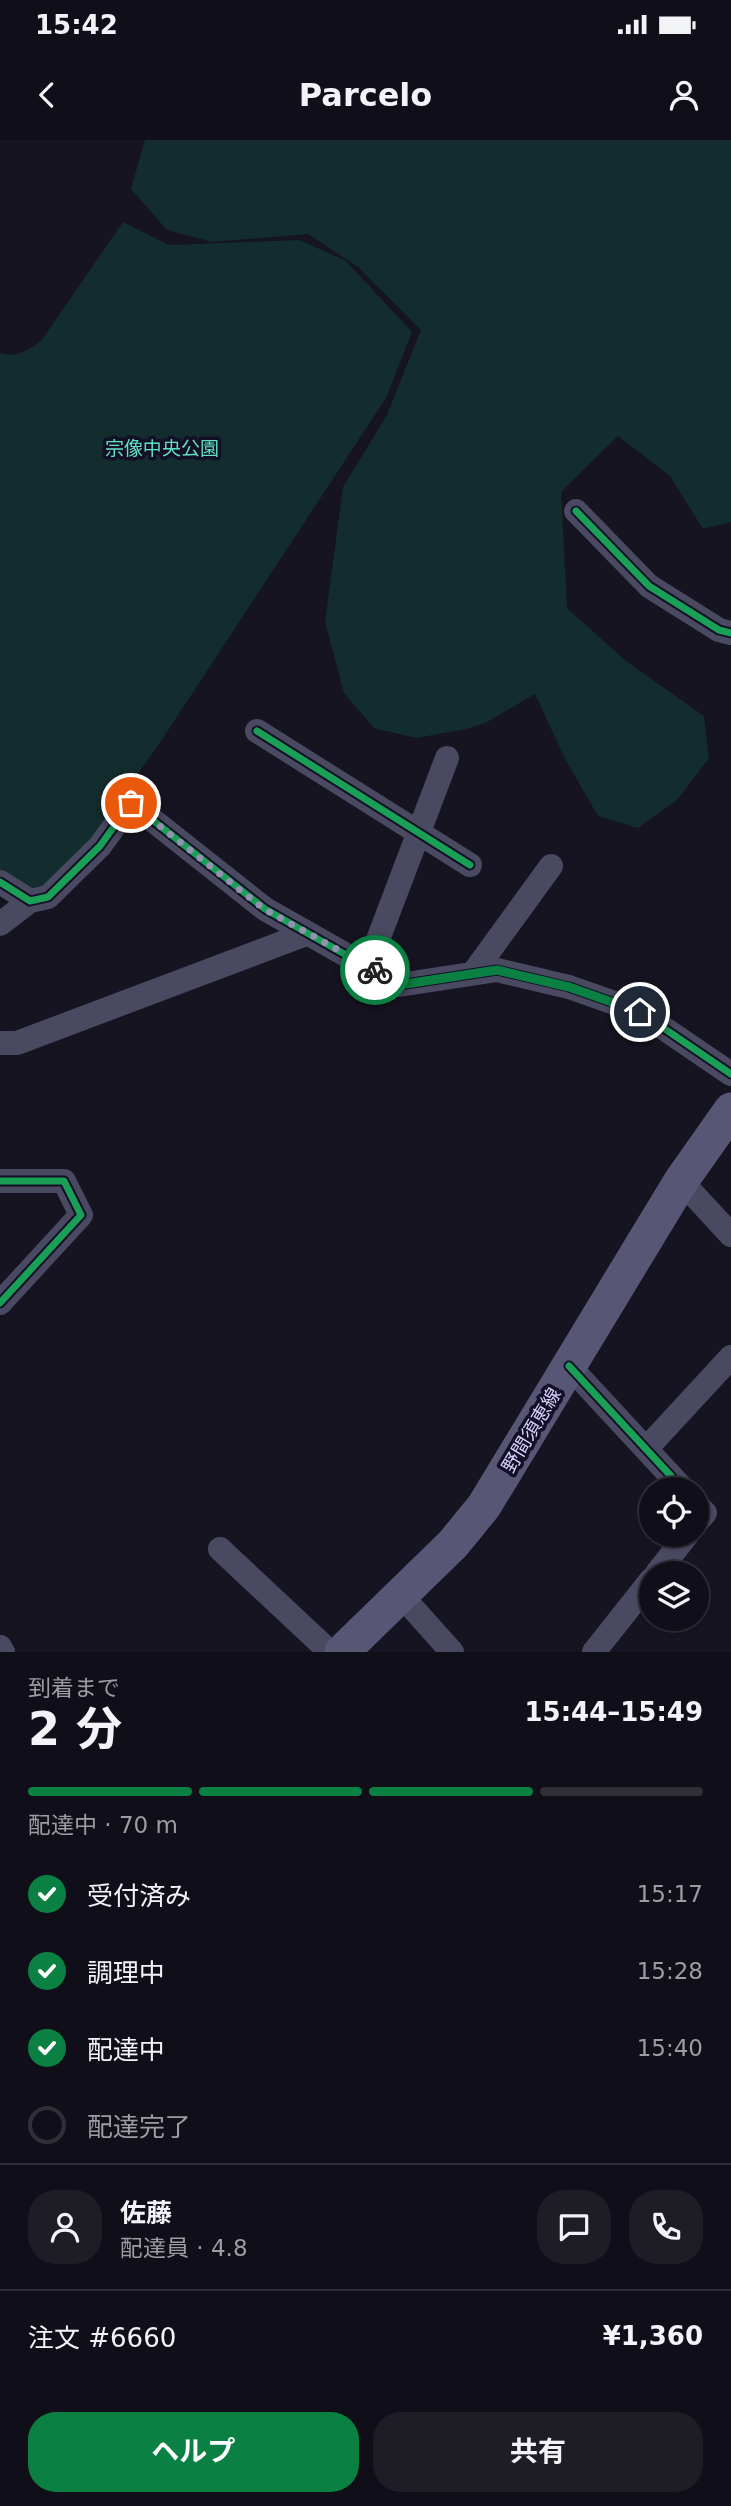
<!DOCTYPE html>
<html lang="ja">
<meta charset="utf-8">
<style>
:root{--surface:#100f19;--page:#1e1d26;--text:#f1f3f6;--muted:#9c9ca2;--line:#302f38;--accent:#0b8043}
body{margin:0;font-family:"DejaVu Sans","Noto Sans JP",sans-serif;background:var(--page);color:var(--text);height:100vh;display:flex;flex-direction:column;font-size:26px;white-space:nowrap}
*{box-sizing:border-box;margin:0}
p{font-size:23px;color:var(--muted)}
.icon{flex:none;width:38px;height:38px;fill:none;stroke:currentColor;stroke-width:2;stroke-linecap:round;stroke-linejoin:round}
.map{position:relative;height:1512px;overflow:hidden}
.sheet{display:flex;flex-direction:column;background:var(--surface);flex:1}
.sheet>*{flex:none}
.controls{position:absolute;left:639px;top:1337px;display:grid;gap:14px}
.controls a{display:grid;place-items:center;width:70px;height:70px;border-radius:50%;background:var(--surface);box-shadow:0 2px 5px #0004,0 0 0 2px var(--line);font-size:35px}
.pin{position:absolute;display:grid;place-items:center;width:60px;height:60px;color:#fff;margin:-30px;border:4px solid #fff;border-radius:50%;box-shadow:0 2px 7px #0007}
.courier{position:absolute;display:grid;place-items:center;width:70px;height:70px;margin:-35px;border:5px solid #0b8043;border-radius:50%;background:#fff;color:#222;box-shadow:0 2px 9px #0007}
.headline em{font-style:normal;font-weight:700}
.headline div{display:flex;flex-direction:column-reverse}
.headline{display:flex;align-items:center;justify-content:space-between;height:119px;padding:0 28px}
h1{font-size:46px;font-weight:700;line-height:52px}
.bar{display:grid;grid-template-columns:repeat(4,1fr);gap:10px 7px;align-content:center;height:84px;padding:0 28px}
.bar i{height:9px;border-radius:5px;background:var(--line)}
.bar .selected{background:var(--accent)}
.bar p{grid-column:span 4}
.line{display:flex;align-items:center;gap:18px;padding:0 28px;border-top:2px solid var(--line)}
.line div{flex:1}
.round{display:grid;place-items:center;flex:none;width:74px;height:74px;border-radius:28px;background:var(--page)}
ol{padding:0 28px;list-style:none}
li{display:flex;align-items:center;gap:21px;height:77px}
li p{margin-inline-start:auto}
li .icon{padding:7px;border-radius:50%;background:var(--accent);color:#fff;stroke-width:4}
li:last-child{color:var(--muted)}
li i{width:38px;height:38px;border:4px solid var(--line);border-radius:50%}
.cta{display:flex;gap:14px;margin-top:auto;padding:14px 28px}
.cta a{flex:1;height:80px;border-radius:28px;background:var(--accent);color:#fff;font-size:28px;font-weight:700;line-height:80px;text-align:center}
.cta a+a{background:var(--page);color:var(--text)}
.status{display:flex;justify-content:space-between;align-items:center;height:49px;padding:0 35px;background:var(--surface);direction:ltr}
.status svg{height:19px;fill:currentColor}
header{display:flex;justify-content:space-between;align-items:center;height:91px;padding:0 28px;background:var(--surface);font-size:32px;font-weight:700}
.map>svg:first-child{display:block}
.green{fill:#132c2d}
.lines{fill:none;stroke-linecap:round;stroke-linejoin:round}
.minor{stroke:#4a4962;stroke-width:24}
.secondary{stroke:#575674;stroke-width:35}
.cycleway-casing{stroke:#130f26;stroke-width:11}
.cycleway{stroke:#1a9f57;stroke-width:7}
.done{stroke:#9591b1;stroke-width:7;stroke-dasharray:0 12.6}
.route{stroke:#0b8043;stroke-width:9}
.labels{text-anchor:middle;dominant-baseline:central;stroke-width:7;stroke-linejoin:round;paint-order:stroke}
.park-label{font-size:19px;fill:#5fe0c0;stroke:#130f26}
.street-label{font-size:19px;fill:#d9d4ff;stroke:#130f26}
</style>
<div class="status"><b>15:42</b><svg viewBox="0 0 49 12"><path d="M0 12V9h3v3zM5 12V6h3v6zM10 12V3h3v9zM15 12V0h3v12zM26 1h20v11H26zM47 4h2v5h-2z"/></svg></div>
<header><svg class="icon" aria-label="back" viewBox="0 0 24 24"><path d="M15 5l-7 7 7 7"/></svg>Parcelo<svg class="icon" aria-label="person" viewBox="0 0 24 24"><circle cx="12" cy="8" r="4"/><path d="M4 21q1-7 8-7t8 7"/></svg></header>
<div class="map">
<svg width="731" height="1512" viewBox="0 0 731 1512">
<rect width="100%" height="100%" fill="#161421"/>
<!-- green -->
<path class="green" d="M145 0H731V382L703 389 670 336 618 296 561 352 567 468 626 521 704 576 709 618 677 660 638 688 598 676 565 619 535 554 487 582 467 589 416 598 374 588 344 553 325 482 343 347 387 275 421 190 358 127 308 94 212 102 167 90 131 49Z
M123 82 169 105 300 100 346 121 412 192 386 258 163 598 95 695 42 747 30 748 0 730V213C16 219 28 210 41 201Z"/>
<g class="lines">
<!-- minor -->
<path class="minor" d="M576 371 649 446 719 490 731 493
M257 591 470 725
M0 742 30 761 48 757 100 706 131 663 265 769 399 845 497 830 569 847 640 872 731 934
M0 784 30 761
M368 826 447 618
M474 832 551 726
M0 903H17L306 794
M0 1041H64L81 1075 0 1163
M681 1041 731 1095
M569 1226 683 1349
M646 1309 731 1217
M696 1364 705 1373 696 1383
M220 1409 330 1512
M657 1433 687 1395
M400 1454 452 1512
M0 1507 3 1512
M594 1512 651 1440"/>
<!-- secondary -->
<path class="secondary" d="M342 1512 453 1404 484 1366 681 1041 731 970"/>
<defs>
<path id="cycleway" d="M576 371 649 446 719 490 731 493
M257 591 470 725
M0 742 30 761 48 757 100 706 131 663 265 769 399 845 497 830 569 847 640 872 731 934
M0 1041H64L81 1075 0 1163
M569 1226 683 1349"/>
</defs>
<!-- cycleway casing -->
<use href="#cycleway" class="cycleway-casing"/>
<!-- cycleway -->
<use href="#cycleway" class="cycleway"/>
</g>
<g class="lines">
<!-- done -->
<path class="done" d="M131 663 264 769 375 830"/>
<!-- route -->
<path class="route" d="M375 830 399 845 497 830 569 847 640 872"/>
</g>
<g class="labels">
<!-- park labels -->
<g class="park-label">
<text x="162" y="308">宗像中央公園</text>
</g>
<!-- street labels -->
<g class="street-label">
<text transform="translate(531 1290) rotate(-59)">野間須恵線</text>
</g>
</g>
</svg>
<div class="controls">
<a><svg class="icon" aria-label="locate" viewBox="0 0 24 24"><circle cx="12" cy="12" r="6"/><path d="M12 2v4M12 18v4M2 12h4M18 12h4"/></svg></a>
<a><svg class="icon" aria-label="layers" viewBox="0 0 24 24"><path d="M12 4l9 5-9 5-9-5zM3 14l9 5 9-5"/></svg></a>
</div>
<div class="pin" style="left:131px;top:663px;background:#ea580c"><svg class="icon" aria-label="bag" viewBox="0 0 24 24"><path d="M5 8h14l-1 12H6zM9 8a3 3 0 0 1 6 0"/></svg></div>
<div class="pin" style="left:640px;top:872px;background:#1f2937"><svg class="icon" aria-label="home" viewBox="0 0 24 24"><path d="M3 11l9-7 9 7M6 9v11h12V9"/></svg></div>
<div class="courier" style="left:375px;top:830px"><svg class="icon" aria-label="bike" viewBox="0 0 24 24"><circle cx="6" cy="16" r="4"/><circle cx="18" cy="16" r="4"/><path d="M6 16l4-8h5l3 8M10 8l3 8H6M13 5h3"/></svg></div>
</div>
<section class="sheet">
<div class="headline"><div><h1>2 分</h1><p>到着まで</p></div><em>15:44–15:49</em></div>
<div class="bar"><i class="selected"></i><i class="selected"></i><i class="selected"></i><i></i><p>配達中 · 70 m</p></div>
<ol>
<li><svg class="icon" aria-label="check" viewBox="0 0 24 24"><path d="M5 12l5 5 9-10"/></svg>受付済み<p>15:17</p></li>
<li><svg class="icon" aria-label="check" viewBox="0 0 24 24"><path d="M5 12l5 5 9-10"/></svg>調理中<p>15:28</p></li>
<li><svg class="icon" aria-label="check" viewBox="0 0 24 24"><path d="M5 12l5 5 9-10"/></svg>配達中<p>15:40</p></li>
<li><i></i>配達完了</li>
</ol>
<div class="line" style="height:126px"><a class="round"><svg class="icon" aria-label="person" viewBox="0 0 24 24"><circle cx="12" cy="8" r="4"/><path d="M4 21q1-7 8-7t8 7"/></svg></a><div><b>佐藤</b><p>配達員 · 4.8</p></div><a class="round"><svg class="icon" aria-label="chat" viewBox="0 0 24 24"><path d="M4 5h16v11H9l-5 4z"/></svg></a><a class="round"><svg class="icon" aria-label="phone" viewBox="0 0 24 24"><path d="M5 4h4l2 5-3 2q2 4 5 5l2-3 5 2v4C11 20 4 13 5 4z"/></svg></a></div>
<div class="line" style="height:91px"><div>注文 #6660</div><b>¥1,360</b></div>
<div class="cta"><a>ヘルプ</a><a>共有</a></div>
</section>
